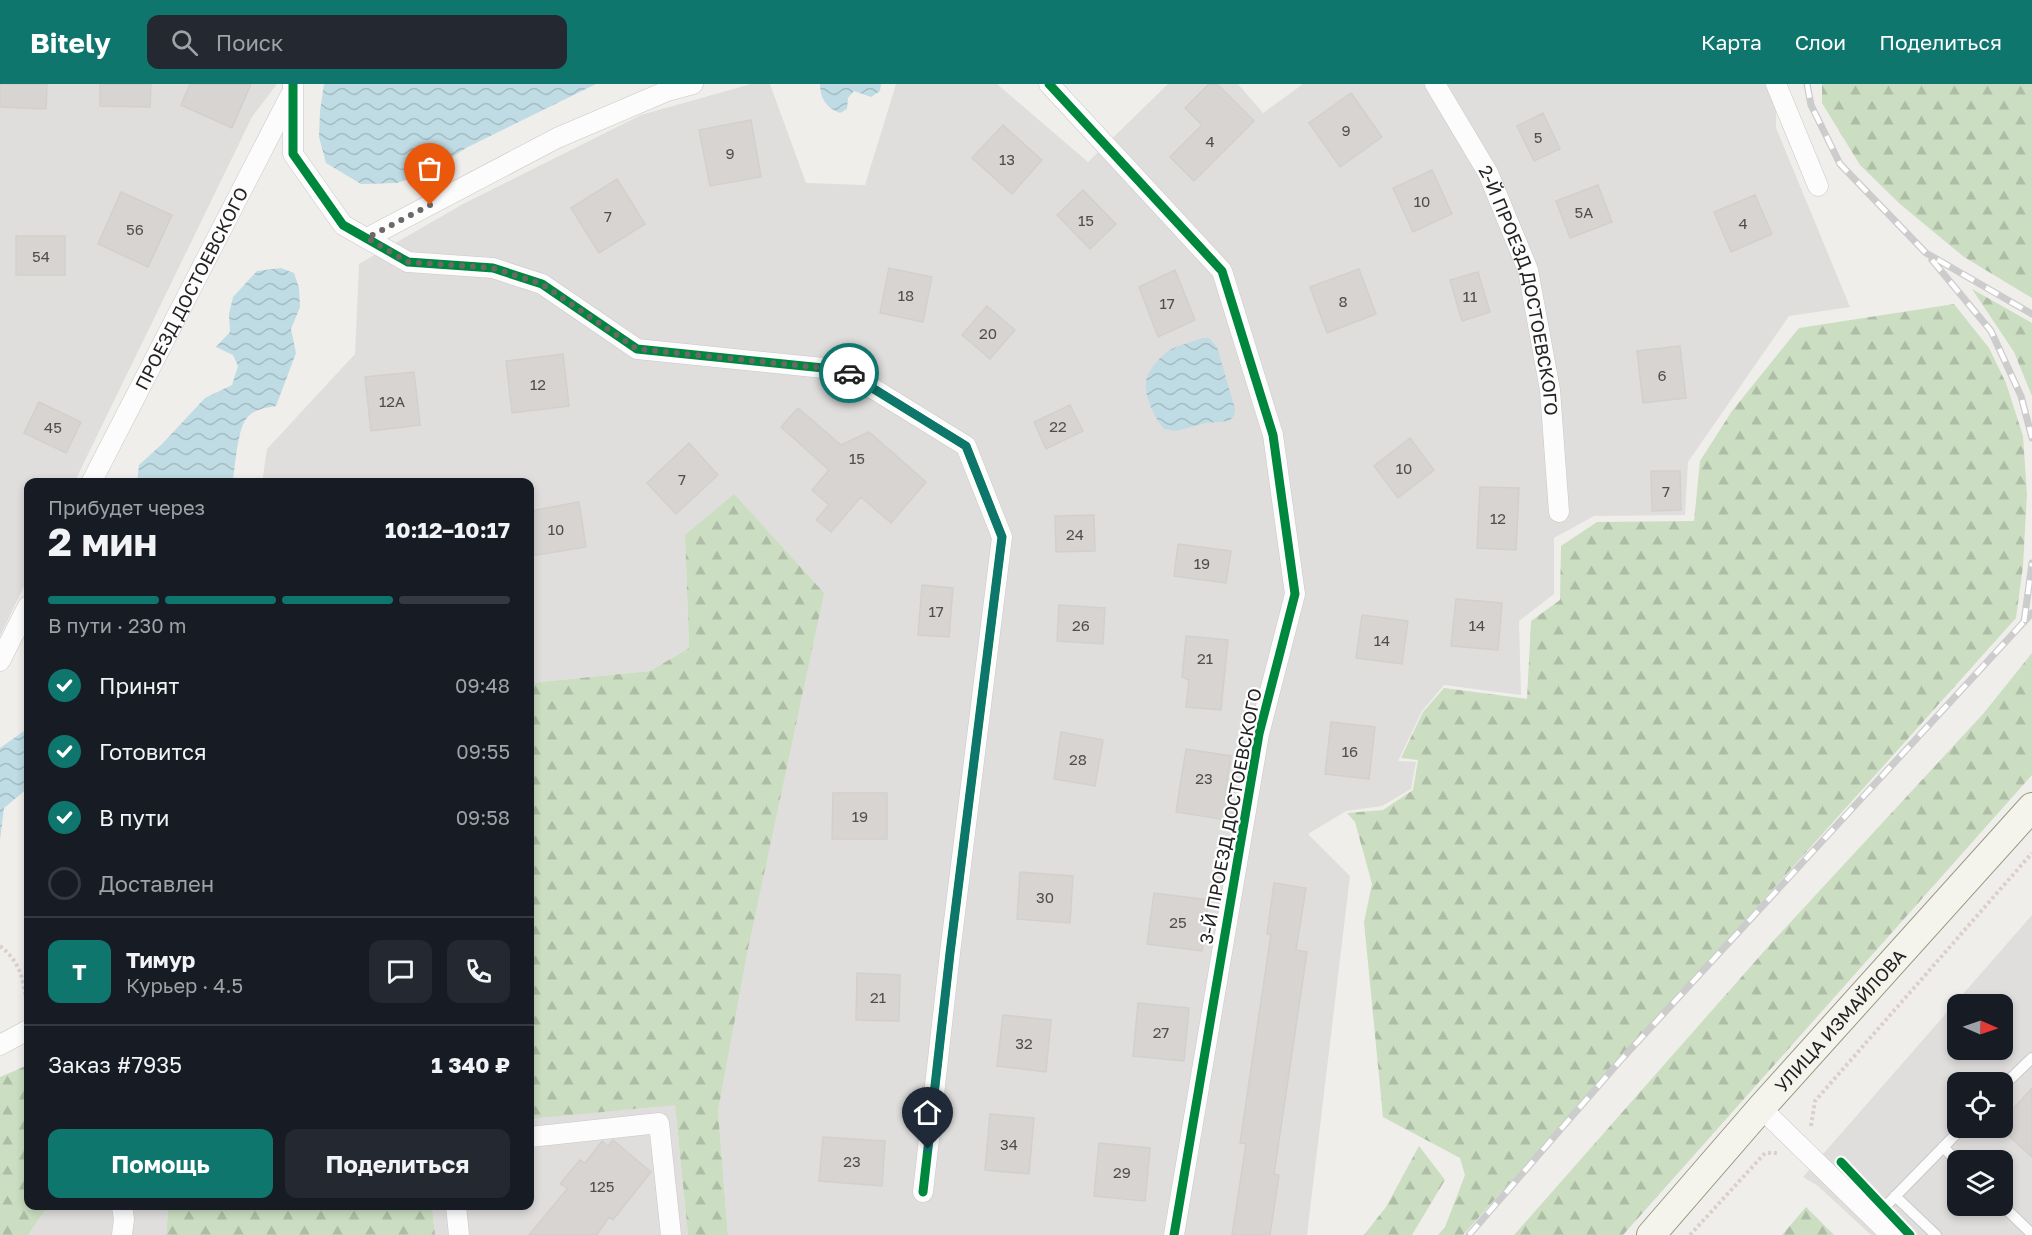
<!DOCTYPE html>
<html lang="ru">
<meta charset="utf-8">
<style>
:root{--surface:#171b24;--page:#242831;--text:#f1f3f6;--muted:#9ea1a6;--line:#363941;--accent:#0f766e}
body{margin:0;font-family:"Golos Text",sans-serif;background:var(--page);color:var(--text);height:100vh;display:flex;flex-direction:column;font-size:22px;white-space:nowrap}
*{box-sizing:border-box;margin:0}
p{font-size:20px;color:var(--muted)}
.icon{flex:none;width:33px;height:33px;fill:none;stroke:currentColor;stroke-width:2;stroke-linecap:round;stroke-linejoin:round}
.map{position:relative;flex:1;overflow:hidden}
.panel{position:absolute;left:24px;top:394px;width:510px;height:732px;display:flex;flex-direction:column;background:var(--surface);border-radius:12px;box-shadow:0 3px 9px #0003}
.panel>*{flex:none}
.needle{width:39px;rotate:92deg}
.tools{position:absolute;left:1947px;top:910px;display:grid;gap:12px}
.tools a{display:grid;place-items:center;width:66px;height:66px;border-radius:12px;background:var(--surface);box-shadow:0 3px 9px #0003;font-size:30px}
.pin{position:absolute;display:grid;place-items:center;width:51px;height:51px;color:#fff;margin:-62px -26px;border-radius:50% 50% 50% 0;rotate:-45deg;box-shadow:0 0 6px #0007}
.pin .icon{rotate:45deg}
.courier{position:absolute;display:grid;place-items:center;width:60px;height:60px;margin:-30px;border:4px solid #0f766e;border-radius:50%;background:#fff;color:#222;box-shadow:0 2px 8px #0007}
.head em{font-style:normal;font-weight:700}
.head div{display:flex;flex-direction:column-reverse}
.head{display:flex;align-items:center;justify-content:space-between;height:102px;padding:0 24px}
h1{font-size:39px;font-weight:700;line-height:45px}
.bar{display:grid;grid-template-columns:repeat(4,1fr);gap:9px 6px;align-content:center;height:72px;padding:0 24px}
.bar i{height:8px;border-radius:4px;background:var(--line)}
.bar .selected{background:var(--accent)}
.bar p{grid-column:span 4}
.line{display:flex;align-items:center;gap:15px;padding:0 24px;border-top:2px solid var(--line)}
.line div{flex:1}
.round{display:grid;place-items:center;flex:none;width:63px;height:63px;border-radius:12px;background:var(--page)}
ol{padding:0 24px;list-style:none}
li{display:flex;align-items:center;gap:18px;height:66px}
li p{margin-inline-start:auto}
li .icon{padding:6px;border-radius:50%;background:var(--accent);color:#fff;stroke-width:4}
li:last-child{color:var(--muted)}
li i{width:33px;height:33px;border:3px solid var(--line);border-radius:50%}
.button{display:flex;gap:12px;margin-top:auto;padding:12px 24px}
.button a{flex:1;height:69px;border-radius:12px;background:var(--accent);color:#fff;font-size:24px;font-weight:700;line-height:69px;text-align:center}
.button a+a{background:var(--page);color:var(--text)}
header{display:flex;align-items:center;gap:36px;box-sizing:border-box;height:84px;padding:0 30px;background:var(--accent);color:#fff}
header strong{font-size:28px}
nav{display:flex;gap:33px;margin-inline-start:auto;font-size:21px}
.search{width:420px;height:54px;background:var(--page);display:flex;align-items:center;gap:15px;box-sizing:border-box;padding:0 21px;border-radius:12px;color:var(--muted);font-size:22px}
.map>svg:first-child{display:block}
.residential{fill:#dfdedc;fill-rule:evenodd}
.forest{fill:url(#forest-firs)}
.water{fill:url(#water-waves)}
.building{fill:#d7d4d2;stroke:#d3d0cc;stroke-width:1.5}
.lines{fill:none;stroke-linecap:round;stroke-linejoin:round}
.lane-casing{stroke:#c9c8c7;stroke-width:12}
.street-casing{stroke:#c9c8c7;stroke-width:21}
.secondary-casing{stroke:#999a82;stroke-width:30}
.path{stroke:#dccecd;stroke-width:4;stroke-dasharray:3 3;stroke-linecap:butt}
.lane{stroke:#fdfcfc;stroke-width:10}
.street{stroke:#fdfcfc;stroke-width:20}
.secondary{stroke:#f4f4ed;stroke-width:28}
.rail-casing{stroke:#ccc;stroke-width:7}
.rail{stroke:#fff;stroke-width:4.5;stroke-dasharray:14;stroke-linecap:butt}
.cycleway-casing{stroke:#fff;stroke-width:13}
.cycleway{stroke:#00873e;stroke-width:9}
.done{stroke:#6a6968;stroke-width:6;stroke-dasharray:0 10.8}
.route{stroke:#0f766e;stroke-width:8}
.labels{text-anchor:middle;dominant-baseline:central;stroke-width:4.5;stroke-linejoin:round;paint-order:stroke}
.number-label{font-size:15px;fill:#4f4e4e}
.street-label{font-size:18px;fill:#222;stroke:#fff}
</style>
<header>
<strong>Bitely</strong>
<div class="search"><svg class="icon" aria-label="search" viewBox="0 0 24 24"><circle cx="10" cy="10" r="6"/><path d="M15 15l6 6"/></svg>Поиск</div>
<nav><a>Карта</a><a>Слои</a><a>Поделиться</a></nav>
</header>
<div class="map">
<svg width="2032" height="1151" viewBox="0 0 2032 1151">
<defs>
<pattern id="forest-firs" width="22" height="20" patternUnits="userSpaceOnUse" patternTransform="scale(1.5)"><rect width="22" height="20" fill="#cbdec1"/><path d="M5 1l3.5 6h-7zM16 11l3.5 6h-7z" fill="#aebea6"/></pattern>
<pattern id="water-waves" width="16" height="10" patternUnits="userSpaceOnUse" patternTransform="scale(1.5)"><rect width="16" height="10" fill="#bfdbe3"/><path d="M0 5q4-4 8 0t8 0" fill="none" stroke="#a4bcc2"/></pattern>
</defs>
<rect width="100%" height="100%" fill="#f0eeeb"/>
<!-- residential -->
<path class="residential" d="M0 0H277L252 33 74 399H28V494L0 552Z
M751 0H770L806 99 865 101 896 0H997L1088 78 1168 0H1238L1263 29 1303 0H1776V44L1850 223 1789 232 1688 378 1685 431 1594 432 1554 454V510L1519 537 1521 611 1444 601 1422 627 1398 677 1416 678 1411 705 1382 722 1346 727 1308 750 1350 792 1307 1151H728L718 1027 749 860 685 451 689 564 650 587 530 599V399H262L267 365 355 270 359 180 463 120 641 31Z
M2032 831V1151H1871L1818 1102 1803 1093ZM1958 921H2002V966H1958ZM1958 999H2002V1044H1958ZM1958 1077H2002V1122H1958Z
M675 1020 688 1151H435L432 1122H530V1035Z
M48 1122H160L168 1128 166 1151H28Z"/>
<!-- forest -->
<path class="forest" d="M1822 0H2032V214L1964 173 1900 120 1860 81 1822 19Z
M1972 205 2032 239V312L2014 268Z
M1954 220 1989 264 2006 299 2023 352 2027 410 2023 482 2016 534 1463 1151H1438L1445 1143 1465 1091 1460 1074 1383 1033 1364 838 1372 800 1355 738 1347 729 1383 726 1413 706 1418 676 1401 674 1423 628 1444 604 1527 615 1531 537 1560 516 1561 462 1597 438 1694 437 1700 377 1732 327 1799 244Z
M734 410 824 509 749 860 718 1027 728 1151H688L675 1021 530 1035V599L650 587 689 564 685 451Z
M2032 569V691L1623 1151H1514L1774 856 1983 630Z
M28 981V1122H48L28 1151H0V993Z
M1419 1062 1445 1096 1412 1151H1364L1386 1123Z
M160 1122H432L435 1151H166L168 1128Z
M1806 1123 1834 1151H1782Z"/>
<!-- water -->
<path class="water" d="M324 0H596L466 64 432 87 397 99 361 100 326 79 319 53 320 27Z
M820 0H881L880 7 871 13 854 7 848 14 847 25 840 29C827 24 820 15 820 0Z
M281 184 294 189 299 204 300 223 291 245 296 269 276 322C266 324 253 325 246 335 238 345 235 382 233 396L230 399H137L139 381 162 360 205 314 232 301 238 282 233 271 216 263 230 248 229 230 233 213 257 187Z
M1202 254H1209L1217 263 1235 325 1234 332 1229 337 1206 339 1175 347 1164 345C1155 335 1144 312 1146 298 1147 288 1159 274 1167 268 1177 261 1191 259 1202 254Z
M28 633V704L4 724 0 756V664L27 645Z"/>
<!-- building -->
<path class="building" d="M0 0H47L46 25 0 23Z
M100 0H151L150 23 100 22Z
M190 0H251L232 44 181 21Z
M1209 0H1217L1254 37 1194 97 1170 73 1202 41 1185 24Z
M1351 9 1382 53 1340 83 1309 39Z
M1543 29 1560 65 1534 77 1517 42Z
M751 36 761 93 710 102 699 46Z
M1003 41 1042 76 1012 110 972 74Z
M1432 86 1452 130 1413 148 1393 104Z
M617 95 645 140 599 169 571 124Z
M1598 101 1612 138 1570 154 1556 117Z
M1083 106 1116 140 1090 165 1057 131Z
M121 108 172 131 148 183 98 160Z
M1755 111 1772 150 1731 168 1714 128Z
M16 152H65V191H16Z
M889 184 932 193 923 238 880 229Z
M1359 185 1376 230 1327 249 1310 203Z
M1175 186 1195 236 1158 253 1139 203Z
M1478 188 1490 228 1462 237 1450 196Z
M987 222 1015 246 990 275 962 251Z
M1680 262 1686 314 1643 319 1637 267Z
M563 270 569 322 512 329 506 277Z
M414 288 420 341 371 347 365 293Z
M39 318 81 338 66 369 24 349Z
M1070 321 1083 347 1046 365 1034 338Z
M798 324 841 361 869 348 926 398 891 439 861 413 831 448 816 436 829 421 812 406 829 386 781 343Z
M1410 354 1434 386 1398 414 1374 382Z
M689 359 718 391 676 430 647 399Z
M1651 387H1680L1681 426 1652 427Z
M1480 403 1519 404 1516 466 1477 464Z
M579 418 586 463 530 472V427Z
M1094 431 1095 467 1056 468 1055 432Z
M1178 460 1231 467 1226 499 1174 492Z
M922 501 953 504 949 553 918 551Z
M1456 515 1502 519 1498 566 1451 562Z
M1059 521 1105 524 1103 560 1057 557Z
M1362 531 1408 537 1402 580 1356 574Z
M1186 552 1228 556 1221 626 1186 623 1189 596 1182 593Z
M1331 638 1375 643 1369 695 1325 690Z
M1061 648 1103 656 1095 702 1054 695Z
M1186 665 1231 672 1224 716 1235 718 1232 737 1176 728Z
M833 709H887V755H832Z
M1020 788 1073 792 1070 839 1017 835Z
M1274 799 1306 804 1296 866 1307 868 1274 1090 1279 1091 1270 1151H1232L1246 1060 1240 1059 1271 850H1267Z
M1154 809 1209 816 1202 867 1147 860Z
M857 889 900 891 899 937 856 936Z
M1138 919 1189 924 1184 977 1133 972Z
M1003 931 1051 936 1046 988 997 982Z
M2032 1004V1073L2000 1044H2002V1037Z
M990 1030 1034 1034 1029 1090 985 1086Z
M823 1053 885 1057 882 1102 819 1097Z
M613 1056 651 1088 613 1136 609 1133 597 1151H529L568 1104 560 1100 580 1076 585 1079 602 1057 608 1062Z
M1099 1059 1150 1064 1145 1117 1094 1112Z"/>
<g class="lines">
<defs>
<path id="lane" d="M2002 1003 2032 974
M1943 1063 1958 1078
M1895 1112 1936 1151
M2002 1121 2032 1150
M1874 1134 1962 1044"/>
<g id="street">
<path d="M293 0V70L343 141 408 178 493 184 542 200 637 265 843 286 966 362 1002 453 950 869 923 1108"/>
<path d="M1049 0 1222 187 1273 351 1295 510 1259 650 1174 1151"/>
<path id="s1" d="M1435 0 1488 89 1528 186 1550 306 1559 428"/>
<path d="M1776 0 1818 102"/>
<path d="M367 154 557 54 667 7 693 0"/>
<path id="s2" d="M91 399 290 12"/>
<path d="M0 577 28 522"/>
<path d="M0 961 28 946"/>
<path d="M1761 1024 1891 1151"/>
<path d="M530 1053 659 1039 671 1151"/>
<path d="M122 1122 124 1135 122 1151"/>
<path d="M456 1122 459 1151"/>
</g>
<g id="secondary">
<path id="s3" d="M1651 1151 1761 1024 2032 723"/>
</g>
</defs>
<!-- lane casing -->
<use href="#lane" class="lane-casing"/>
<!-- street casing -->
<use href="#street" class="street-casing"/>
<!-- secondary casing -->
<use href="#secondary" class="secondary-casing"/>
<!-- path -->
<path class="path" d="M0 862C22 879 24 899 27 924
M1811 1042 1815 1017 2032 769
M1690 1151 1765 1069H1777"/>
<!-- lane -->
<use href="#lane" class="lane"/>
<!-- street -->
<use href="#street" class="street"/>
<!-- secondary -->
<use href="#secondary" class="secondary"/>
<defs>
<path id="rail" d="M1807 0 1811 21 1840 80 1926 169 2032 230
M1932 176 1991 247 2021 312 2032 354
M2024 538 2032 479
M1469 1151 1619 978 2032 529"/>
</defs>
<!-- rail casing -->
<use href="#rail" class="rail-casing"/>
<!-- rail -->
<use href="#rail" class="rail"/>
<defs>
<path id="cycleway" d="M293 0V70L343 141 408 178 493 184 542 200 637 265 843 286 966 362 1002 453 950 869 923 1108
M1049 0 1222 187 1273 351 1295 510 1259 650 1174 1151
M1841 1078 1910 1151"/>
</defs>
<!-- cycleway casing -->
<use href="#cycleway" class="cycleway-casing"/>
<!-- cycleway -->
<use href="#cycleway" class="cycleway"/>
</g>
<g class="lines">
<!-- done -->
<path class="done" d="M430 121 367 154 408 178 493 184 542 200 637 265 843 286 849 289"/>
<!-- route -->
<path class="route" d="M849 289 966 362 1002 453 950 869 928 1065"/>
</g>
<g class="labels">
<!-- number labels -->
<g class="number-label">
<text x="1346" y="46">9</text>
<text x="1538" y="53">5</text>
<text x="1210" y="57">4</text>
<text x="730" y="69">9</text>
<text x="1007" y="75">13</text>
<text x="1422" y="117">10</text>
<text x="1584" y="128">5А</text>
<text x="608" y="132">7</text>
<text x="1086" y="136">15</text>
<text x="1743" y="139">4</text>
<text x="135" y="145">56</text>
<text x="41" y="172">54</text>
<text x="906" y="211">18</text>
<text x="1470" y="212">11</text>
<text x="1343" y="217">8</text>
<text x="1167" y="219">17</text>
<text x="988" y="249">20</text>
<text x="1662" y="291">6</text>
<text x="538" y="300">12</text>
<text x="392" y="317">12А</text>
<text x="1058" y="342">22</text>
<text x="53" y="343">45</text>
<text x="857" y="374">15</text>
<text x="1404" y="384">10</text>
<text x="682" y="395">7</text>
<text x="1666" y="407">7</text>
<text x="1498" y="434">12</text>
<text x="556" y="445">10</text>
<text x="1075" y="450">24</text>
<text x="1202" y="479">19</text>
<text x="936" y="527">17</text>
<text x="1081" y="541">26</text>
<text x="1477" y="541">14</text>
<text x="1382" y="556">14</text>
<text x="1205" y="574">21</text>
<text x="1350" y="667">16</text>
<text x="1078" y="675">28</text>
<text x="1204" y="694">23</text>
<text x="860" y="732">19</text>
<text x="1045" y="813">30</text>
<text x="1178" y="838">25</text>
<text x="878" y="913">21</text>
<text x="1161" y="948">27</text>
<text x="1024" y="959">32</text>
<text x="1009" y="1060">34</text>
<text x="852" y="1077">23</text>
<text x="1122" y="1088">29</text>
<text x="602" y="1102">125</text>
</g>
<!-- street labels -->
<g class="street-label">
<text stroke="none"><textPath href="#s2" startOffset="219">ПРОЕЗД ДОСТОЕВСКОГО</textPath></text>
<text stroke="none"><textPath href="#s1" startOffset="226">2-Й ПРОЕЗД ДОСТОЕВСКОГО</textPath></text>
<text transform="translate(1230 732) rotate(-79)">3-Й ПРОЕЗД ДОСТОЕВСКОГО</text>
<text stroke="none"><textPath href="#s3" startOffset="286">УЛИЦА ИЗМАЙЛОВА</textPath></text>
</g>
</g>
</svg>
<div class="tools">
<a><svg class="needle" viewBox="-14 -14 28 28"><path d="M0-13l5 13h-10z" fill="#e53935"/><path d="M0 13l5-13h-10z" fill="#9ea1a6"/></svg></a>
<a><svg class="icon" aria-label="locate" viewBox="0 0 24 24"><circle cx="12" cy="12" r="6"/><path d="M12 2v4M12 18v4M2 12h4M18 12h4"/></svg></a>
<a><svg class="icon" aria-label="layers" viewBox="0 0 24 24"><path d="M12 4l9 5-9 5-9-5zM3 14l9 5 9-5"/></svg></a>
</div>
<div class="pin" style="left:430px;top:121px;background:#ea580c"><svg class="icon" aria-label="bag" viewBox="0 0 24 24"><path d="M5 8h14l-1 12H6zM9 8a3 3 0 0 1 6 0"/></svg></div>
<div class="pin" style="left:928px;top:1065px;background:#1f2937"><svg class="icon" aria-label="home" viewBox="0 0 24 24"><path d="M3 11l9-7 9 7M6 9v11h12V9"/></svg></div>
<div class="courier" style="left:849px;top:289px"><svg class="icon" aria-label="car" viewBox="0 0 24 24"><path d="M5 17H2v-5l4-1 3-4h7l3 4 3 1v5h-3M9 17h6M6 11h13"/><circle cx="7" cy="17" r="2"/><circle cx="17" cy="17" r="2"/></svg></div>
<section class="panel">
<div class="head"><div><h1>2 мин</h1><p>Прибудет через</p></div><em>10:12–10:17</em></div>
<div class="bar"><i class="selected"></i><i class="selected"></i><i class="selected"></i><i></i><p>В пути · 230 m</p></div>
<ol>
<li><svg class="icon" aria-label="check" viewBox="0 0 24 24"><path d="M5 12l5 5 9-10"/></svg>Принят<p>09:48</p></li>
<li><svg class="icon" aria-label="check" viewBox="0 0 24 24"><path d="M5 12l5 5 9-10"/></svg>Готовится<p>09:55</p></li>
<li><svg class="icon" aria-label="check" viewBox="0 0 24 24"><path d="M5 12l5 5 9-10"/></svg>В пути<p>09:58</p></li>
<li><i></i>Доставлен</li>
</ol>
<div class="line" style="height:108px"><b class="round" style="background:var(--accent);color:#fff">Т</b><div><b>Тимур</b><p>Курьер · 4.5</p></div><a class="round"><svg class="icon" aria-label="chat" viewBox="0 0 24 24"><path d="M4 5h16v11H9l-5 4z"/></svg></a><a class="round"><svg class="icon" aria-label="phone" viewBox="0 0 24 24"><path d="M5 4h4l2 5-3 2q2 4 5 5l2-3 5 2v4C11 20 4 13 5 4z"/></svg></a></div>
<div class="line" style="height:78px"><div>Заказ #7935</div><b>1 340 ₽</b></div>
<div class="button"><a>Помощь</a><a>Поделиться</a></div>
</section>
</div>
